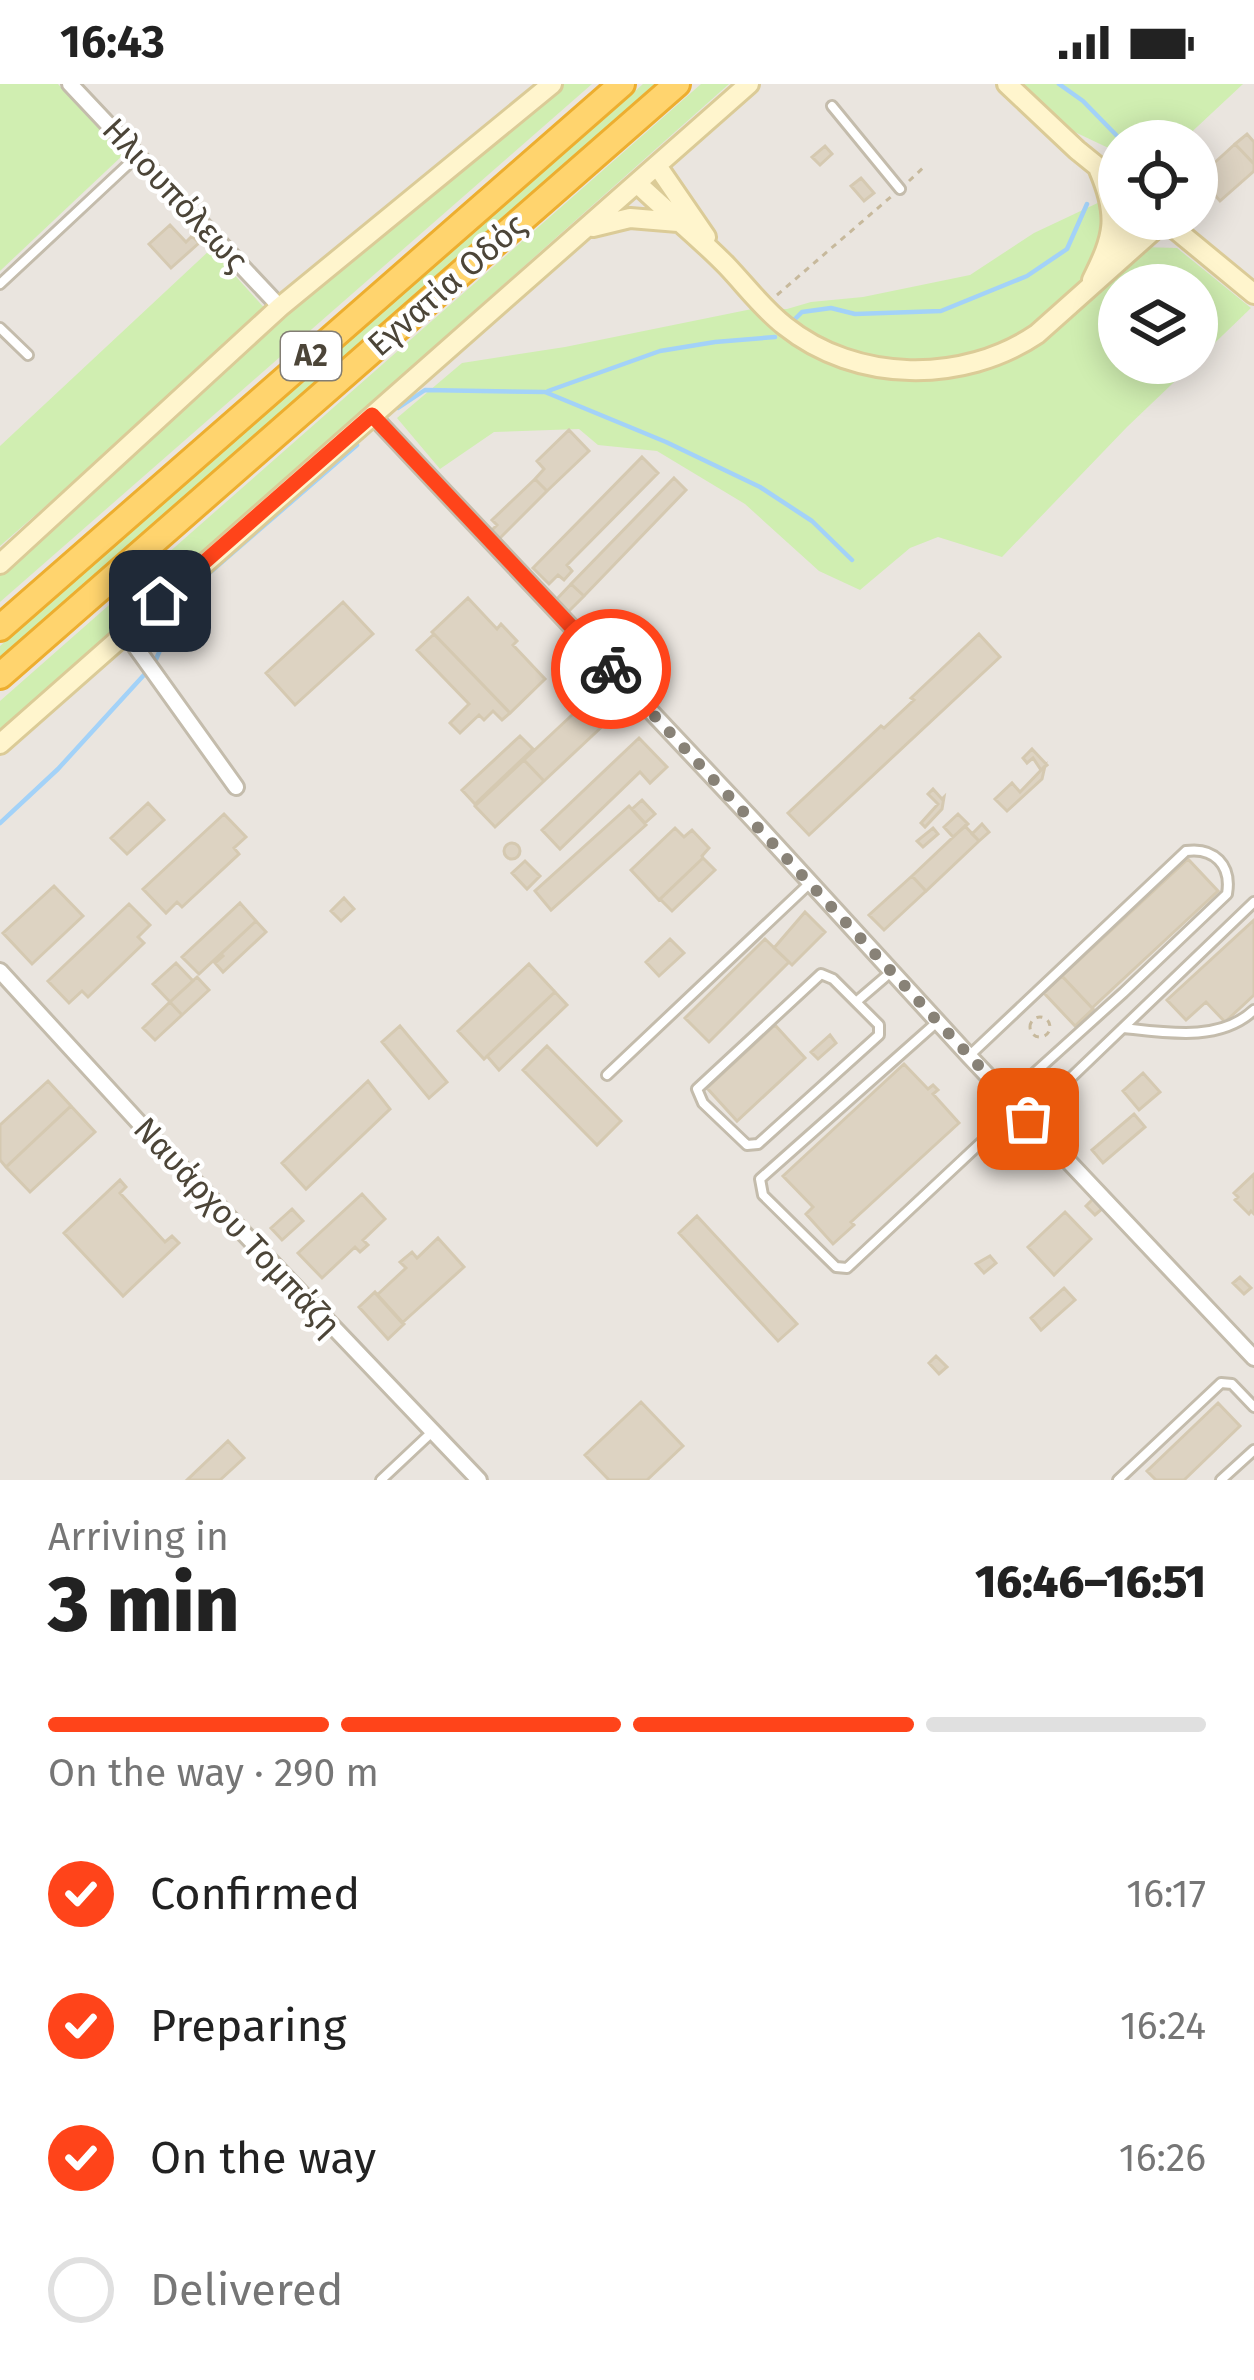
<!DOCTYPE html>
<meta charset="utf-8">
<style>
:root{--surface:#fff;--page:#f6f6f6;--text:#222;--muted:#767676;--line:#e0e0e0;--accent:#ff441a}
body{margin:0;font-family:"Fira Sans",sans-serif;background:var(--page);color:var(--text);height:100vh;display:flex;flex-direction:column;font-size:45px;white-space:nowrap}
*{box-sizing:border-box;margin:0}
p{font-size:39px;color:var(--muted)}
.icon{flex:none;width:66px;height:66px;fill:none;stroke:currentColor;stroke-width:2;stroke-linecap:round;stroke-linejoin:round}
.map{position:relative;height:1396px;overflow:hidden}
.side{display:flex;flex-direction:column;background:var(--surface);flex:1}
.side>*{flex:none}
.fabs{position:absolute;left:1098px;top:36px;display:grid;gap:24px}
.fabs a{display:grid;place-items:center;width:120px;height:120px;border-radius:50%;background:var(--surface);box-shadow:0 6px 30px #0003;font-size:60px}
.pin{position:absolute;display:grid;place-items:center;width:102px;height:102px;color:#fff;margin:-51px;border-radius:24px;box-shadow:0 6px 18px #0006}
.courier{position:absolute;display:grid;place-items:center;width:120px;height:120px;margin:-60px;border:9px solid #ff441a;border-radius:50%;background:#fff;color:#222;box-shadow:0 3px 15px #0007}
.summary em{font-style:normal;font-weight:800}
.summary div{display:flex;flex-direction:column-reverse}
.summary{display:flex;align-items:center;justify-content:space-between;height:204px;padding:0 48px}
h1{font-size:78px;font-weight:800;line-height:90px}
.bar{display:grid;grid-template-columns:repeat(4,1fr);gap:18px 12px;align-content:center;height:144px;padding:0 48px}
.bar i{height:15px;border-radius:9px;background:var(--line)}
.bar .selected{background:var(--accent)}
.bar p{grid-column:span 4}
ol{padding:0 48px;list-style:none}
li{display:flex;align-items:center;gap:36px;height:132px}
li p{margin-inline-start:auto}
li .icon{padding:12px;border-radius:50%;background:var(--accent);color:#fff;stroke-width:4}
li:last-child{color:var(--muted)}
li i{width:66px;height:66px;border:6px solid var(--line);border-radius:50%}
.status{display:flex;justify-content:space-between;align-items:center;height:84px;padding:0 60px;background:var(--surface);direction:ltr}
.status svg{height:33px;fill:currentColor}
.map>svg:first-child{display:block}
.industrial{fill:#eae5df;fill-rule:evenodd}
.green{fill:#d0eeb1}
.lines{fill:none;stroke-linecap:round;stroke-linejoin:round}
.stream{stroke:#a3d2f8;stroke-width:4.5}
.building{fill:#ddd3c2;stroke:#d5c9b1;stroke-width:3}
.lane-casing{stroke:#c4bcac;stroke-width:14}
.street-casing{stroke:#c4bcac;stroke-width:20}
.secondary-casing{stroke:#dbcb97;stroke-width:24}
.highway-casing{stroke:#edae2f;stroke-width:30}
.path{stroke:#c7b99c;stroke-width:3;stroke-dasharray:6 6;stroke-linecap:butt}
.lane{stroke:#fff;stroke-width:8}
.street{stroke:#fff;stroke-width:14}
.secondary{stroke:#fff5cd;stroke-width:18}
.highway{stroke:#ffd46e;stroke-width:24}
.done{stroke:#888277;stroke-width:12;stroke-dasharray:0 21.6}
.route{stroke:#ff441a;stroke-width:15}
.labels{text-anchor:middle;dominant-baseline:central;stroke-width:9;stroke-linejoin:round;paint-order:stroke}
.shield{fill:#fff;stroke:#827d74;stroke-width:3}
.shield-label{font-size:30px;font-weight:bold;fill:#4c4538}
.street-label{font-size:33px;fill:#4c4538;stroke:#fff}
</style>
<div class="status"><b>16:43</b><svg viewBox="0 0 49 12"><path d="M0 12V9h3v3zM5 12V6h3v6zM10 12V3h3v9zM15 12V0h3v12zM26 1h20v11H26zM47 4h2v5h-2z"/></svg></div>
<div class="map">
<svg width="1254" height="1396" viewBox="0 0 1254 1396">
<rect width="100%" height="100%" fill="#f7f4eb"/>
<!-- industrial -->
<path class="industrial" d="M0 0H1254V1396H0ZM1119 57H1197V135H1119ZM1119 201H1197V279H1119Z"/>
<!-- green -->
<path class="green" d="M0 0H58L123 71 0 187Z
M550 0H592L0 518V485Z
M643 0H655L0 573V562Z
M701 0H729L0 648V617Z
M1020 0H1243L1182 57H1119V69L1062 42Z
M1104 116 1140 163 1177 164 1251 224 1197 276V201H1119V279H1194L1127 343 1002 473 938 453 910 464 860 506 819 487 745 420 657 367 598 361 579 345 494 348 440 385 397 334 462 279 565 263 752 225H787L811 218 863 213 970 191 1034 149Z
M211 165 268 228 0 462V362Z"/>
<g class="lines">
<!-- stream -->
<path class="stream" d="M1059 0 1083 17 1122 57
M793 237 802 228 831 224 855 230 941 227 1027 192 1067 165 1087 120
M548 307 660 267 715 258 775 253
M398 324 425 306 545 308 666 358 760 403 812 437 852 476
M0 739 58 685 154 580 184 511 357 361"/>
</g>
<!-- building -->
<path class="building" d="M1247 50 1254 58V80L1235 60Z
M1235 60 1254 80V87L1220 117 1199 93Z
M825 62 832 70 820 81 812 73Z
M861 94 874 109 864 117 851 102Z
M170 141 186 158 192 152 199 159 171 184 149 160Z
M569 346 589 367 547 407 535 395 544 385 537 377Z
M642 373 658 389 567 481 572 487 564 496 558 491 549 500 533 484Z
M674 394 686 406 584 512 571 500Z
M535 395 547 407 496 458 488 450 497 441 492 436Z
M571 500 584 512 566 530 554 518Z
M468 514 497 545 501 540 517 557 513 561 545 595 510 629 432 548Z
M343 518 373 550 295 621 266 589Z
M434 550 510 629 502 636 493 627 484 636 479 631 460 649 450 639 469 620 417 566Z
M979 550 1000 573 809 751 788 729 881 642 884 644 914 616 911 614Z
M589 615 609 636 544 697 524 676Z
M520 652 533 665 475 720 462 706Z
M639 654 667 683 650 699 640 688 560 765 542 746Z
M1032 665 1047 681 1041 686 1033 674 1027 679 1023 674Z
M524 676 544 697 495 743 475 722Z
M1045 682 1042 695 1007 727 995 715 1012 699 1020 708Z
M933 705 942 715 944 713 942 725 925 743 921 739 938 720 928 710Z
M642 716 655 730 645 739 632 725Z
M148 719 164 736 127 770 111 754Z
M629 722 646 741 551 826 535 807Z
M224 730 246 753 234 764 239 770 182 823 177 818 166 829 143 805Z
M958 730 968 740 953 753 944 743Z
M982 740 989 748 979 757 972 750Z
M965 742 979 757 926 807 912 792Z
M675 744 684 753 692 746 709 764 702 772 703 774 659 816 631 786Z
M933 744 938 750 923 763 917 757Z
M504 767a8 8 0 1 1 16 0a8 8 0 1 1-16 0Z
M703 774 715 786 672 827 660 815Z
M1188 775 1218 807 1092 924 1062 892Z
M525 777 540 792 527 805 512 789Z
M912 792 926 807 884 846 869 831Z
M54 802 83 832 32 880 3 849Z
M344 814 354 825 341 837 331 827Z
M240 819 256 837 199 890 182 873Z
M129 820 150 841 138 853 144 859 88 913 82 907 69 919 48 897Z
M805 828 825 848 792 881 774 864Z
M1254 836V911L1225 938 1206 918 1186 936 1167 916Z
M256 837 266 848 223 888 215 879 223 872 221 870Z
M670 855 684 869 659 892 646 878Z
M765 855 789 878 709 958 685 934Z
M176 879 193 897 170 918 153 900Z
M529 880 555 908 484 975 458 947Z
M1062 892 1093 925 1075 942 1044 909Z
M197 893 209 906 182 931 170 918Z
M555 908 567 921 499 986 487 972Z
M170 918 182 931 155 956 143 944Z
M775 941 805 974 737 1037 707 1004Z
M400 942 447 998 429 1014 382 958Z
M830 951 836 959 818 975 811 968Z
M547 962 621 1037 597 1061 523 986Z
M904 980 928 1005 933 1001 938 1006 933 1010 959 1039 851 1138 854 1141 833 1160 806 1130 813 1123 783 1092Z
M1143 989 1160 1008 1139 1026 1123 1007Z
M48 997 71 1022 6 1083 0 1076V1041Z
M368 997 390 1025 306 1105 282 1079Z
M71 1022 95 1048 30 1108 6 1083Z
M1134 1030 1145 1043 1103 1079 1092 1066Z
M1254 1090V1130L1251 1127 1249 1130 1235 1116 1238 1113 1234 1109Z
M120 1096 126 1103 120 1109 165 1158 172 1152 179 1159 123 1212 64 1149Z
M362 1110 385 1135 363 1156 368 1161 360 1168 355 1163 322 1194 298 1169Z
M1094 1114 1103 1124 1095 1131 1086 1122Z
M292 1125 303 1137 282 1156 271 1144Z
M1065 1128 1091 1155 1054 1191 1028 1163Z
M697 1132 797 1240 778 1257 679 1149Z
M438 1154 464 1183 402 1239 377 1211 406 1184 400 1178 412 1168 417 1174Z
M990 1172 996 1179 984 1189 976 1180Z
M1240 1193 1251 1204 1244 1210 1233 1199Z
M1064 1204 1075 1216 1041 1246 1031 1234Z
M375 1208 404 1240 388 1255 359 1223Z
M936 1272 947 1283 939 1290 929 1279Z
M641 1318 683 1362 647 1396H609L585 1371Z
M1218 1319 1240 1342 1184 1396H1156L1147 1387Z
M228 1357 244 1374 220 1396H187Z"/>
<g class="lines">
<defs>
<path id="lane" d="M832 22 900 105
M0 200 136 73
M0 244 28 271
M856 918 833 895 821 890 697 1005 703 1019 747 1061 758 1060 879 951V941L856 918 891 888
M936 939 760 1095 763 1111 836 1183 847 1184 1018 1024
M1124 944C1168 949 1220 958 1254 926
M970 971 1186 767C1214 763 1232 781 1227 810L1123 909 1009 1012
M607 991 810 799
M1029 1034 1254 818
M381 1396 431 1349
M1118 1396 1221 1299 1232 1300 1254 1323
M1221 1396 1254 1366"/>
<path id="street" d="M70 0 280 223
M372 331 753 736 969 972 1254 1274
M125 548 236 703
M0 887 153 1054 479 1396"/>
<path id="secondary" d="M1007 0 1077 66 1119 100
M658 83 706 153
M638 100C667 128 699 153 727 182 746 202 763 225 785 242 856 299 963 300 1037 250L1165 136
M1163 135 1254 210
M593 143 630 134 678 138
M1110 163C1126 143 1140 138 1165 136
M1092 196C1114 152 1119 133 1099 86
M0 480 280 223 552 0
M0 660 749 0"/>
<path id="highway" d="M0 544 622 0
M0 592 677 0"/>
</defs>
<!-- lane casing -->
<use href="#lane" class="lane-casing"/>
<!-- street casing -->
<use href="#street" class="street-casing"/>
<!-- secondary casing -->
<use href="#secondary" class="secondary-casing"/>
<!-- highway casing -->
<use href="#highway" class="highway-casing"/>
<!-- path -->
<path class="path" d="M909 97 925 82
M777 211 893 111
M1030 943a10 10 0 1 1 20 0a10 10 0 1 1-20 0Z"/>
<!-- lane -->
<use href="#lane" class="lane"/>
<!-- street -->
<use href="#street" class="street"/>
<!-- secondary -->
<use href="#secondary" class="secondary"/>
<!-- highway -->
<use href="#highway" class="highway"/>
</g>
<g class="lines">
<!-- done -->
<path class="done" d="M611 585 1028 1035"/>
<!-- route -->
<path class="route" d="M160 517 372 331 611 585"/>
</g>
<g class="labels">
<!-- shield labels -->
<rect class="shield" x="281" y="248" width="60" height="48" rx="9"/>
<g class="shield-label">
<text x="311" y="272">Α2</text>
</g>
<!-- street labels -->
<g class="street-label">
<text transform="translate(175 111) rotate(47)">Ηλιουπόλεως</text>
<text transform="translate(447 201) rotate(-41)">Εγνατία Οδός</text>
<text transform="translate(237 1143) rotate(47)">Ναυάρχου Τομπάζη</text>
</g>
</g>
</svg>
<div class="fabs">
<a><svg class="icon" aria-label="locate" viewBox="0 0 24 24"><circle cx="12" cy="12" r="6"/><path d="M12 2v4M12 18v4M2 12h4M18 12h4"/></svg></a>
<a><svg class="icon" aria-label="layers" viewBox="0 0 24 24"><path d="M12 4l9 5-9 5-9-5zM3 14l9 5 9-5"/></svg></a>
</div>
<div class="pin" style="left:1028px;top:1035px;background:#ea580c"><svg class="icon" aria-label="bag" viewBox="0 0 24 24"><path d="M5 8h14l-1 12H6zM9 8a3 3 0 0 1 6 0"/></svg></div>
<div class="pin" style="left:160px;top:517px;background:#1f2937"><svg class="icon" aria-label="home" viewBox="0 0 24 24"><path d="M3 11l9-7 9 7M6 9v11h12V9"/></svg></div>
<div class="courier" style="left:611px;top:585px"><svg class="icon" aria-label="bike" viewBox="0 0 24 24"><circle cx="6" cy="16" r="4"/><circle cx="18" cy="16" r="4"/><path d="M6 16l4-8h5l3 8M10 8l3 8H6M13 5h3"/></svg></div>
</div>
<section class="side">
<div class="summary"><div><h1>3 min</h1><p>Arriving in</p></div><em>16:46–16:51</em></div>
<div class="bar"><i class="selected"></i><i class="selected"></i><i class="selected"></i><i></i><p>On the way · 290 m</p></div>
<ol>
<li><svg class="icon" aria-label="check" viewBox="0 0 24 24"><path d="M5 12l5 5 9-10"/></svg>Confirmed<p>16:17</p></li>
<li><svg class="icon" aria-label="check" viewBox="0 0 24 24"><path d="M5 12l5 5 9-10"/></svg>Preparing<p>16:24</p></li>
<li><svg class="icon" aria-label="check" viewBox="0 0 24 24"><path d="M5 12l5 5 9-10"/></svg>On the way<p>16:26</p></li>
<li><i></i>Delivered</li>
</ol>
</section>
